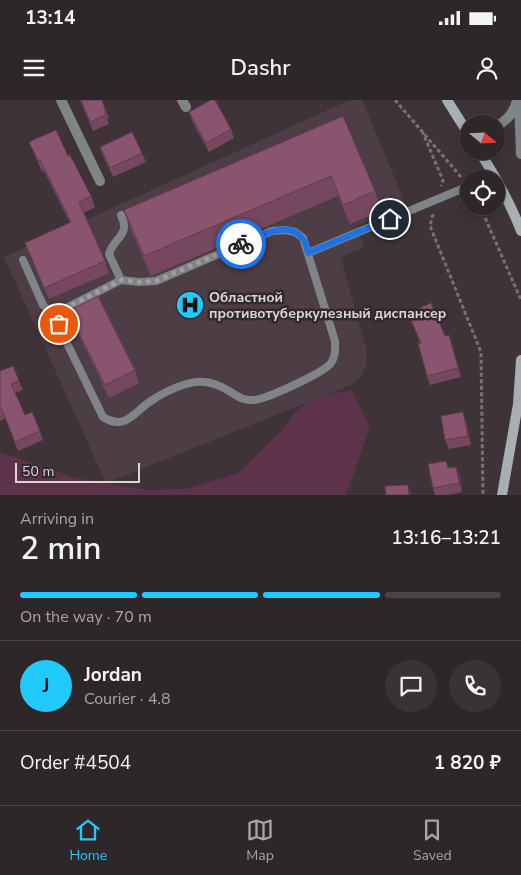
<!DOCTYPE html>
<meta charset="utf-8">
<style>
:root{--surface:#2e272a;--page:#3a3336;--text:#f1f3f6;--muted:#a7a5a8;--line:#494447;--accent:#21c9fd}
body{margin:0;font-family:"Nunito Sans",sans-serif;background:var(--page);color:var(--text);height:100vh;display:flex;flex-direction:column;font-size:19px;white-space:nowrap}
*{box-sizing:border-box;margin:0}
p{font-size:16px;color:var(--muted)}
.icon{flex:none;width:28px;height:28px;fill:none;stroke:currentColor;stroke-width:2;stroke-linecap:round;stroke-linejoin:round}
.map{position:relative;height:395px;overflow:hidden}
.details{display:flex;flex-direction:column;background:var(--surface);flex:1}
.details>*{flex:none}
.needle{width:32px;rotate:109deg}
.fabs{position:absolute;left:460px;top:15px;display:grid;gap:10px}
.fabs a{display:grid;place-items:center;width:45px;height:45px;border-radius:50%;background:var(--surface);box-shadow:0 2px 12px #0003,0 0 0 1px var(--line);font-size:25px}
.scale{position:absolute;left:15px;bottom:12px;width:125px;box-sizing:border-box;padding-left:5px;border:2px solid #dcd6d8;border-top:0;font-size:14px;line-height:18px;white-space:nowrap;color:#dcd6d8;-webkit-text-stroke:4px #332a2e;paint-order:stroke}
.pin{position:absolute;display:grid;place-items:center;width:42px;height:42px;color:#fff;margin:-21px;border:2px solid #fff;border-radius:50%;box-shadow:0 1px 5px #0007}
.courier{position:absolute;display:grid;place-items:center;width:50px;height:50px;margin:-25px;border:4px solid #1a73e8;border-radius:50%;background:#fff;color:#222;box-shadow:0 1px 6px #0007}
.summary em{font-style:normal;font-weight:600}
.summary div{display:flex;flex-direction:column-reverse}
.summary{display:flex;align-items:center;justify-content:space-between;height:85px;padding:0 20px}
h1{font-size:32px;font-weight:600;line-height:38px}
.bar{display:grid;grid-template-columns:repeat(4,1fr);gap:8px 5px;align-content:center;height:60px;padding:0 20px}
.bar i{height:6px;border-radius:4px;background:var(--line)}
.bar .selected{background:var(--accent)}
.bar p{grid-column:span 4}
.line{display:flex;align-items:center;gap:12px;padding:0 20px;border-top:1px solid var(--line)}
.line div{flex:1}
.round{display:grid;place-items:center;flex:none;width:52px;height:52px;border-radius:26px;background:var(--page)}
.status{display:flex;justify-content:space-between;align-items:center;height:35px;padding:0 25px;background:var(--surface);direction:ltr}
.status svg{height:14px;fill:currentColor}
header{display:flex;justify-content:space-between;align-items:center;height:65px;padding:0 20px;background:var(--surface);font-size:22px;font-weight:600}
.tab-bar{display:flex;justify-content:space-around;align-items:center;height:70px;border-top:1px solid var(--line);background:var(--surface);font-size:14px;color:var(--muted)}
.tab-bar a{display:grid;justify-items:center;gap:2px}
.tab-bar .selected{color:var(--accent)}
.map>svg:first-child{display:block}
.built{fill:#4d3d44}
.green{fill:#5c3348}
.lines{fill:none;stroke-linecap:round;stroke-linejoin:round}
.path{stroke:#797073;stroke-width:3;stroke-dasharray:4 2.5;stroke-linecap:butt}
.lane{stroke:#7f8486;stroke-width:8}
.street{stroke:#7f8486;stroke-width:10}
.secondary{stroke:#a7afb3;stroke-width:10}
.wall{fill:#76485f}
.shaded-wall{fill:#603b4d}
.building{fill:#89546e;stroke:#603b4d}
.done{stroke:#a59da0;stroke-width:5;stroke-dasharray:0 9}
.route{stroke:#1a73e8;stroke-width:6}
.labels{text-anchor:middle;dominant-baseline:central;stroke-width:5;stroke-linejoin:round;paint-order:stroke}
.poi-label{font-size:14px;font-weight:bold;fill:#dcd6d8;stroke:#332a2e;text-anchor:start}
</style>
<div class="status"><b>13:14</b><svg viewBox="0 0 49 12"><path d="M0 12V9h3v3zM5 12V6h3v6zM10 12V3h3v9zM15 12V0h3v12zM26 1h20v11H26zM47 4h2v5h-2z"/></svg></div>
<header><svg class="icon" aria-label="menu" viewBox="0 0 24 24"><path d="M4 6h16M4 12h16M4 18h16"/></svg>Dashr<svg class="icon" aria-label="person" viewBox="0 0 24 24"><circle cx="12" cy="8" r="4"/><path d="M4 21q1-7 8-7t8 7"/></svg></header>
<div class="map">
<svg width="521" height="395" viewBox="0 0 521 395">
<rect width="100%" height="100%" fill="#3e3438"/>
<!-- built -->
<path class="built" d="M350 0H362L406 105 356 126 364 147 341 158 367 252 366 265 361 276 353 284 106 383 4 157Z"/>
<!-- green -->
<path class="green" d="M352 290 370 327 346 395H0V352L76 378 148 390 185 389 238 373 281 331 295 312 313 298Z"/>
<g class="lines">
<!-- path -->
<path class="path" d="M395 0 462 78
M422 31 443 80 441 86
M480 106 521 200
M433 114 430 126 481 252 483 395"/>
<!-- lane -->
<path class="lane" d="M121 115C131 136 114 137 109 154L121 180
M285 130 295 132 303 138 335 241C335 249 336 256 331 263 325 272 265 300 253 300 243 301 237 296 229 291 215 282 201 279 186 284 173 288 159 295 148 303 132 315 124 330 103 317L62 233C58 223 58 218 64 209L121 180 139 182 156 181 272 131Z
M308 153 469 86
M23 160 43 205 52 214 59 216"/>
<!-- street -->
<path class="street" d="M61 0 100 81
M182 0 186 7
M519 0 521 54
M496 27C507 20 513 14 517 1"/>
<!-- secondary -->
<path class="secondary" d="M447 0 469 35
M479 51C496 77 510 102 521 131
M502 395 518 304 521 260"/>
</g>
<!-- wall -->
<path class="wall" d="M80 0H102L109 18H107L109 24 93 31Z
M189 12 231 29 234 38 209 52 192 21Z
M343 16 375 91 382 111 350 124 338 96 151 176 131 130 124 110Z
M29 42 68 56 91 96 95 107 84 113 105 161 109 173 49 199 25 143 70 123 44 71 42 72Z
M100 47 142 53 146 62 113 77 103 56Z
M68 211 135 270 139 283 109 298 73 223Z
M408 213 445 236 452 244 461 277 430 285 427 276 420 243Z
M0 271 19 281 23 290 15 293 25 315 40 331 43 340 18 351 5 318 0 321Z
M466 321 471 345 449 349 445 340Z
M446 361 449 368 460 376 462 392 448 395H435L433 388Z"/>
<!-- shaded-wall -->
<path class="shaded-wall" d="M449 235 452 244 461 277 458 268Z
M463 312 466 321 471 345 468 336Z
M456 367 460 376 462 392 459 383Z
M408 385 411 394V395H409Z"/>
<!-- building -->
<path class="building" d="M81 0H102L105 9H104L106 15 90 22Z
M211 0H215L231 29 206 43 189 12Z
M343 16 375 91 343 105 331 76 144 156 124 110Z
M56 30 68 56 70 55 91 96 79 102 105 161 44 188 25 143 71 122 40 60 38 61 29 42Z
M132 32 142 53 110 68 100 47Z
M98 196 135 270 105 285 68 211Z
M431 203 445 236 449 235 458 268 427 276 418 243H421L408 213Z
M13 266 19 281 11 284 25 315 32 312 40 331 15 342 2 309 0 310V271Z
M463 312 468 336 445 340 441 316Z
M446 361 448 368 456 367 459 383 433 388 428 364Z
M408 385 409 395H386L385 386Z"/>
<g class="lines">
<!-- done -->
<path class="done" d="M59 224V216L64 209 121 180 139 182 156 181 241 144"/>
<!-- route -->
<path class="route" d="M241 144C257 138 287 119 302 138 305 141 307 148 308 153L390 119"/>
</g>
<!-- icons -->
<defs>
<symbol id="hospital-disc" viewBox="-11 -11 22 22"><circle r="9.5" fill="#21c9fd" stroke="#332a2e"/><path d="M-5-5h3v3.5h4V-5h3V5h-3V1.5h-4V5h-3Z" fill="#111"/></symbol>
</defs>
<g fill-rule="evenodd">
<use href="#hospital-disc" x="174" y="189" width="32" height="32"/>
</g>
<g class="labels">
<!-- poi labels -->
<g class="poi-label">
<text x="209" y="197">Областной<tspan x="209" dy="16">противотуберкулезный диспансер</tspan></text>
</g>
</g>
</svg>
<div class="fabs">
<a><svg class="needle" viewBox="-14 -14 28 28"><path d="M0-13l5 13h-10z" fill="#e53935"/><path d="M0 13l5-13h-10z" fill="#a7a5a8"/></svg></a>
<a><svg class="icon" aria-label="locate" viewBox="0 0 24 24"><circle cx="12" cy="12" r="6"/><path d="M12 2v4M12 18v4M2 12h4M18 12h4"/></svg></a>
</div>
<div class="scale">50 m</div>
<div class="pin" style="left:59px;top:224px;background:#ea580c"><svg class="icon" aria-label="bag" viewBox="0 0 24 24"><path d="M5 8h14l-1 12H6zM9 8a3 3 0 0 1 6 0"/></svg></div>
<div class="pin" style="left:390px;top:119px;background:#1f2937"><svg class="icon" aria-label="home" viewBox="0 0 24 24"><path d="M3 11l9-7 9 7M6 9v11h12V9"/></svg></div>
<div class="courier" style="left:241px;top:144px"><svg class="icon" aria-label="bike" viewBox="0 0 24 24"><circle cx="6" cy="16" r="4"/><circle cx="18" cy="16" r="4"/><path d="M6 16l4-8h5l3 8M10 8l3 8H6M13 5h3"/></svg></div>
</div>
<section class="details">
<div class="summary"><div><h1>2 min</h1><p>Arriving in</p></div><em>13:16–13:21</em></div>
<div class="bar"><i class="selected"></i><i class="selected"></i><i class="selected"></i><i></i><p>On the way · 70 m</p></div>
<div class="line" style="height:90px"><b class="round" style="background:var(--accent);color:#111">J</b><div><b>Jordan</b><p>Courier · 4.8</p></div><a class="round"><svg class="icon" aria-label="chat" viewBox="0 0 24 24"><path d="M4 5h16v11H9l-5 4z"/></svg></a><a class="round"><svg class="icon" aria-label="phone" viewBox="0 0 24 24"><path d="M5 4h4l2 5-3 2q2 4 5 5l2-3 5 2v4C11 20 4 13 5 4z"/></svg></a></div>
<div class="line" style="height:65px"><div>Order #4504</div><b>1 820 ₽</b></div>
</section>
<nav class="tab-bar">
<a class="selected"><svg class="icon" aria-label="home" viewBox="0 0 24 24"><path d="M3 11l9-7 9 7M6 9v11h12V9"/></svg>Home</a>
<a><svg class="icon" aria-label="map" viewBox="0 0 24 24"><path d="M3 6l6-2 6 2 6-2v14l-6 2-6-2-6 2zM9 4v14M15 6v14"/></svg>Map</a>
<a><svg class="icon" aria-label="saved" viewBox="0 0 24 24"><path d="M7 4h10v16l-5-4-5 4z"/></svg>Saved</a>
</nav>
